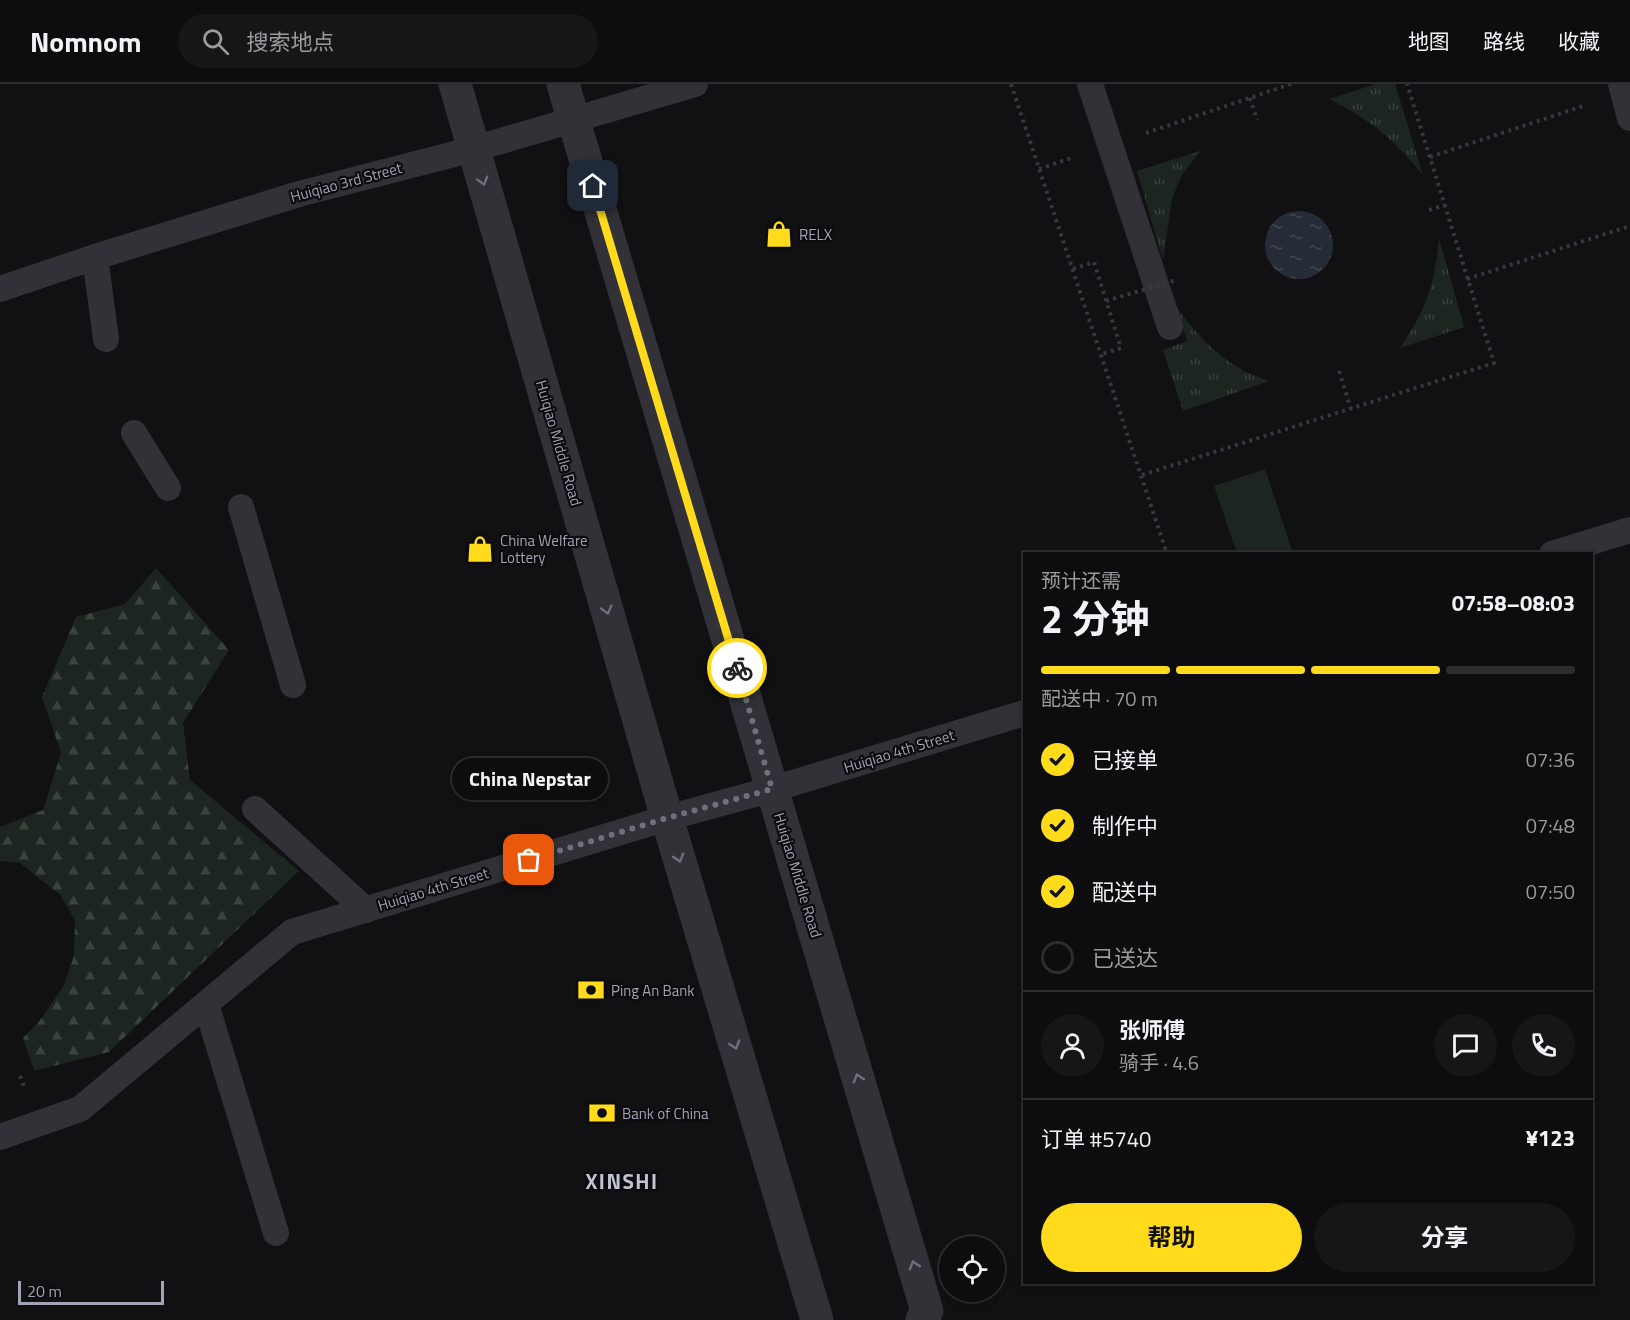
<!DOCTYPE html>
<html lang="zh">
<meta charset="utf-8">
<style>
:root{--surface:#0d0c0e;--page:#161517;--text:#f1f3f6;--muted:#9a9b9e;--line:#2d2c2e;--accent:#ffdb1c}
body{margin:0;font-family:"Titillium Web","Noto Sans SC",sans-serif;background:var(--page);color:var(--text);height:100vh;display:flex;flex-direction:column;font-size:22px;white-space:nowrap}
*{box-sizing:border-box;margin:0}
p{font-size:20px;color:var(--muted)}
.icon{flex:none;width:33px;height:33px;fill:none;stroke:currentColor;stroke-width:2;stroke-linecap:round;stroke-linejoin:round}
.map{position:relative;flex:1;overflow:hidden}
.drawer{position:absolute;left:1023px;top:468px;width:570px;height:732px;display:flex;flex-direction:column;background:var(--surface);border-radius:0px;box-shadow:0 3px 9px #0003,0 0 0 2px var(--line)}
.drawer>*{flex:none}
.tools{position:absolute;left:939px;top:1152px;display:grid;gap:12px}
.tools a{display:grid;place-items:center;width:66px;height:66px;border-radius:50%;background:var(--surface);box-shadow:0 3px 9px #0003,0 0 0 2px var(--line);font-size:30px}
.scale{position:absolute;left:18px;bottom:15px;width:146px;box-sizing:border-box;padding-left:6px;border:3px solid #a0a3b4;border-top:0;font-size:16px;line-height:21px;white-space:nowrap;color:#a0a3b4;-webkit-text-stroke:4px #0c0b0d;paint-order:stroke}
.pin{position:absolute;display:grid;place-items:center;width:51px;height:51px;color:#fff;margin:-26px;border-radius:12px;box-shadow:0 3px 9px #0006}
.courier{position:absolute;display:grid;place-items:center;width:60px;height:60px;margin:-30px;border:4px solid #ffdb1c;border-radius:50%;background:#fff;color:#222;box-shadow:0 2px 8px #0007}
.bubble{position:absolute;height:42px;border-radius:21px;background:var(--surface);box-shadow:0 3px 9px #0003,0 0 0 2px var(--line);font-size:20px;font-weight:700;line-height:42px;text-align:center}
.head em{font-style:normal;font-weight:700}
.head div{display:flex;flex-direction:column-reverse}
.head{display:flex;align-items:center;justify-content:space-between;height:102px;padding:0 18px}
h1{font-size:39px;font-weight:700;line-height:45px}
.bar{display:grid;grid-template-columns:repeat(4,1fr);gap:9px 6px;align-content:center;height:72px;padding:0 18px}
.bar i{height:8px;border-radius:4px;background:var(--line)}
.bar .on{background:var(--accent)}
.bar p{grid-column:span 4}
.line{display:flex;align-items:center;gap:15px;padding:0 18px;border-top:2px solid var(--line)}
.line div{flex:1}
.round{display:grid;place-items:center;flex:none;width:63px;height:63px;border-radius:32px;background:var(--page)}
ol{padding:0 18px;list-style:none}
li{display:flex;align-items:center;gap:18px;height:66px}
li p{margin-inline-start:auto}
li .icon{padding:6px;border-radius:50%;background:var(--accent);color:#111;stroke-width:4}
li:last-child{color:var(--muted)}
li i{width:33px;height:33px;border:3px solid var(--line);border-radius:50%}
.primary-button{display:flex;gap:12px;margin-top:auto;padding:12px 18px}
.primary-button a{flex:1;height:69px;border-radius:36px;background:var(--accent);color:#111;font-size:24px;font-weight:700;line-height:69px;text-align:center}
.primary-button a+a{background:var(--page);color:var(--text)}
header{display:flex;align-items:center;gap:36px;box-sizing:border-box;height:84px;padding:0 30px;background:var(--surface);border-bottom:2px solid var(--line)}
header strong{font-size:28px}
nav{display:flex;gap:33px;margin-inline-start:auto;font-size:21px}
.search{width:420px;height:54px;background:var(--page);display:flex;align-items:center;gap:15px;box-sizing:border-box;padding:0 21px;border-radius:33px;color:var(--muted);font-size:22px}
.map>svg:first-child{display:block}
.grass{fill:url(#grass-tufts)}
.forest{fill:url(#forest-firs)}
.garden{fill:#1c251f}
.water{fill:url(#water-ripples)}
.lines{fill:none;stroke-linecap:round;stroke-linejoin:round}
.path{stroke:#37383f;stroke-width:4;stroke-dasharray:3 4.5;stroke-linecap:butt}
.service{stroke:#313137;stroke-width:26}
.tertiary{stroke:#313137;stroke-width:33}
.path-bridge{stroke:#37383f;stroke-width:4;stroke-dasharray:3 4.5;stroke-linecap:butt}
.oneway{stroke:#6e707c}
.done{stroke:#6e707b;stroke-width:6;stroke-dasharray:0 10.8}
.route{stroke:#ffdb1c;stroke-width:8}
.labels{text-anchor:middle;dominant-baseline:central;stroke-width:4.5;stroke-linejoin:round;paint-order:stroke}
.street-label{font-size:15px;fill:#a0a3b4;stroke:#0c0b0d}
.poi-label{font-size:15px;fill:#a0a3b4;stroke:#0c0b0d;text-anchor:start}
.district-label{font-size:21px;font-weight:bold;letter-spacing:1.5px;fill:#c1c3d0;stroke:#0c0b0d}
</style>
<header>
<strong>Nomnom</strong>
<div class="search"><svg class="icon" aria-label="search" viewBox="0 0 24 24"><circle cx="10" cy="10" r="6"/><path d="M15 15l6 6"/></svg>搜索地点</div>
<nav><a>地图</a><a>路线</a><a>收藏</a></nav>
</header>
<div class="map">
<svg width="1630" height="1236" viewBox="0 0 1630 1236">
<defs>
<pattern id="grass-tufts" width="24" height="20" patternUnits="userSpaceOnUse" patternTransform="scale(1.5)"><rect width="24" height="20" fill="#1c251f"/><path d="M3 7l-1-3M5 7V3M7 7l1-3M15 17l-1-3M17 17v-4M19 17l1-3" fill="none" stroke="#3a423d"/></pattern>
<pattern id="forest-firs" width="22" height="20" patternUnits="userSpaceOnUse" patternTransform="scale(1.5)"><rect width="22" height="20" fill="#1c251f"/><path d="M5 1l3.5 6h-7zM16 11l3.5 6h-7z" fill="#3a423d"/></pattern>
<pattern id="water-ripples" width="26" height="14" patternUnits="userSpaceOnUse" patternTransform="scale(1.5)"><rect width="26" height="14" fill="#262c37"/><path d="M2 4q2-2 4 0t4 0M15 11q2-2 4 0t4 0" fill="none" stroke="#424752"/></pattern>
</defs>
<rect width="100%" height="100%" fill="#111012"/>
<!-- grass -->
<path class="grass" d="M1376 0H1395L1423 91C1393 55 1371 36 1329 15Z
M1200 67 1182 91 1172 114 1163 177 1137 87Z
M1439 154 1464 243 1400 264C1427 224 1434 202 1439 154Z
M1176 222C1193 246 1213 269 1239 284 1248 290 1260 293 1269 297L1183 327 1163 266 1187 257Z"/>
<!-- forest -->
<path class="forest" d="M156 484 229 566 183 639 190 696 299 787 109 968 34 987 23 954 38 939 63 903 74 872 75 836 60 811 20 779 0 777V743L43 726 61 669 42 613 76 533 125 520Z"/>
<!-- garden -->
<path class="garden" d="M1265 385 1293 469H1237L1214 402Z"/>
<!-- water -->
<path class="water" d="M1265 161a34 34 0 1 1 68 0a34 34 0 1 1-68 0Z"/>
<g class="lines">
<!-- path -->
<path class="path" d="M1011 0 1167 470
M1250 14 1257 36
M1146 49 1291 0
M1430 73 1586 21
M1039 85 1074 73
M1429 126 1445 121
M1073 185 1094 178 1121 264 1102 270
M1467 195 1630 142
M1339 287 1351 325
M1142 391 1494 279 1407 0
M20 992 25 1005"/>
<!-- service -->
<path class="service" d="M1090 0 1170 243
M1621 0 1630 34
M95 173 106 255
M0 205 95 173 299 110 474 65 695 0
M134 349 168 404
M241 423 293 601
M1552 470 1630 446
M255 725 366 826
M206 920 276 1149
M0 1053 80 1025 292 848 667 734 773 705 1024 629"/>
<!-- tertiary -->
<path class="tertiary" d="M455 0 667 734 817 1236
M563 0 927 1227 922 1236"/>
<!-- path-bridge -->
<path class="path-bridge" d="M1106 217 1176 196"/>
</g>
<!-- one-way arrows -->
<defs><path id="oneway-chevron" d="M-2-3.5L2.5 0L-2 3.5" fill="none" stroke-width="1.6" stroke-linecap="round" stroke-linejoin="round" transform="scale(1.5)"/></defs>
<g class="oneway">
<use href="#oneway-chevron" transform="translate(483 97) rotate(74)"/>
<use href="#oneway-chevron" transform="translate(607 526) rotate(74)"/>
<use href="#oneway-chevron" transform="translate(679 774) rotate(73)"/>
<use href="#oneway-chevron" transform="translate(735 961) rotate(73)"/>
<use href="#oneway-chevron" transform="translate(858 994) rotate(-107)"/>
<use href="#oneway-chevron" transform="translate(914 1181) rotate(-107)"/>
</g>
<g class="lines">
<!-- done -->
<path class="done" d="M529 776 667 734 772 705 737 584"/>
<!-- route -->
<path class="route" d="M593 102 737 584"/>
</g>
<!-- icons -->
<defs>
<symbol id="shop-bare" viewBox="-9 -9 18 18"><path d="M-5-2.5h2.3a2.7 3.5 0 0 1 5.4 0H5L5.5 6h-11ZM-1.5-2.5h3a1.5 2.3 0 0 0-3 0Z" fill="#ffdb1c" stroke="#0c0b0d" stroke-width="2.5" paint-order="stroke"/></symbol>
<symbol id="bank-bare" viewBox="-9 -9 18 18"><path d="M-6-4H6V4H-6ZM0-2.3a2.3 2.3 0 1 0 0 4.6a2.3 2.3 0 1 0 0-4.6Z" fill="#ffdb1c" stroke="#0c0b0d" stroke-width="2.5" paint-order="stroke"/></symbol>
</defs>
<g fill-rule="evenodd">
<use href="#shop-bare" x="760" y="131" width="38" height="38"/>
<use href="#shop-bare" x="461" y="446" width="38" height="38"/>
<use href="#bank-bare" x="572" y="887" width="38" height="38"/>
<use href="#bank-bare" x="583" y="1010" width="38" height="38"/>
</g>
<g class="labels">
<!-- street labels -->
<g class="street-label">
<text transform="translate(346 98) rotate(-15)">Huiqiao 3rd Street</text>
<text transform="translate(559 359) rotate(74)">Huiqiao Middle Road</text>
<text transform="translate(899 667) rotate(-17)">Huiqiao 4th Street</text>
<text transform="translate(798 791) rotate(73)">Huiqiao Middle Road</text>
<text transform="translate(433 805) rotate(-17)">Huiqiao 4th Street</text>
</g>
<!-- poi labels -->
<g class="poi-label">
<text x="799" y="150">RELX</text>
<text x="500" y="456">China Welfare<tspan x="500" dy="17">Lottery</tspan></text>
<text x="611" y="906">Ping An Bank</text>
<text x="622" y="1029">Bank of China</text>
</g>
<!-- district labels -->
<g class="district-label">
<text x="622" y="1097">XINSHI</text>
</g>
</g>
</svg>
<div class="tools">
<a><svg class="icon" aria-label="locate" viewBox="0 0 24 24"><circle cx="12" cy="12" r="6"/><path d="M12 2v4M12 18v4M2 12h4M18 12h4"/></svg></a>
</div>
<div class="scale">20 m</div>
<div class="pin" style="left:529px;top:776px;background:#ea580c"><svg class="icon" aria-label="bag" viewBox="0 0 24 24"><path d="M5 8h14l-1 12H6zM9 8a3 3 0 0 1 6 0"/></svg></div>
<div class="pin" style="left:593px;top:102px;background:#1f2937"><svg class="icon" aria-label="home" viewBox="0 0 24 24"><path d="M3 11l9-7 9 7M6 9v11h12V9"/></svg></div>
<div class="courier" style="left:737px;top:584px"><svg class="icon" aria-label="bike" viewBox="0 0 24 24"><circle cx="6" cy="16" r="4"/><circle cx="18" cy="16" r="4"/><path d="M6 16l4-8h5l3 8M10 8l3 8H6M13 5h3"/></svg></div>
<div class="bubble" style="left:452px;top:674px;width:156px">China Nepstar</div>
<section class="drawer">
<div class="head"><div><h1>2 分钟</h1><p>预计还需</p></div><em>07:58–08:03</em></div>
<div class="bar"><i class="on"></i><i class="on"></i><i class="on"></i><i></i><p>配送中 · 70 m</p></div>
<ol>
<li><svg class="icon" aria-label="check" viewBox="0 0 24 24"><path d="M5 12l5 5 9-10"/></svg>已接单<p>07:36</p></li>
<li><svg class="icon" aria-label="check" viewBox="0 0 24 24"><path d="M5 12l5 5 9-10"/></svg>制作中<p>07:48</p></li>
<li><svg class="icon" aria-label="check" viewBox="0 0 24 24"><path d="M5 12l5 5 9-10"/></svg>配送中<p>07:50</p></li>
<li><i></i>已送达</li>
</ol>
<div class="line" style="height:108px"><a class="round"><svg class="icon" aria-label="person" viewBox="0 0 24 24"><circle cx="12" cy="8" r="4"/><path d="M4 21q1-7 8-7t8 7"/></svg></a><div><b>张师傅</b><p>骑手 · 4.6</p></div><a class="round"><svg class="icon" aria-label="chat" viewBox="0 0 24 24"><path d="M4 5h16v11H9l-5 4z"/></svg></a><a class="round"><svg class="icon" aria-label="phone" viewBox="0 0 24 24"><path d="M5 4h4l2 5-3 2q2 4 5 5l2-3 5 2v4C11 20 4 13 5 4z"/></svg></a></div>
<div class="line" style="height:78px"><div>订单 #5740</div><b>¥123</b></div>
<div class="primary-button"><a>帮助</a><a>分享</a></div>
</section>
</div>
